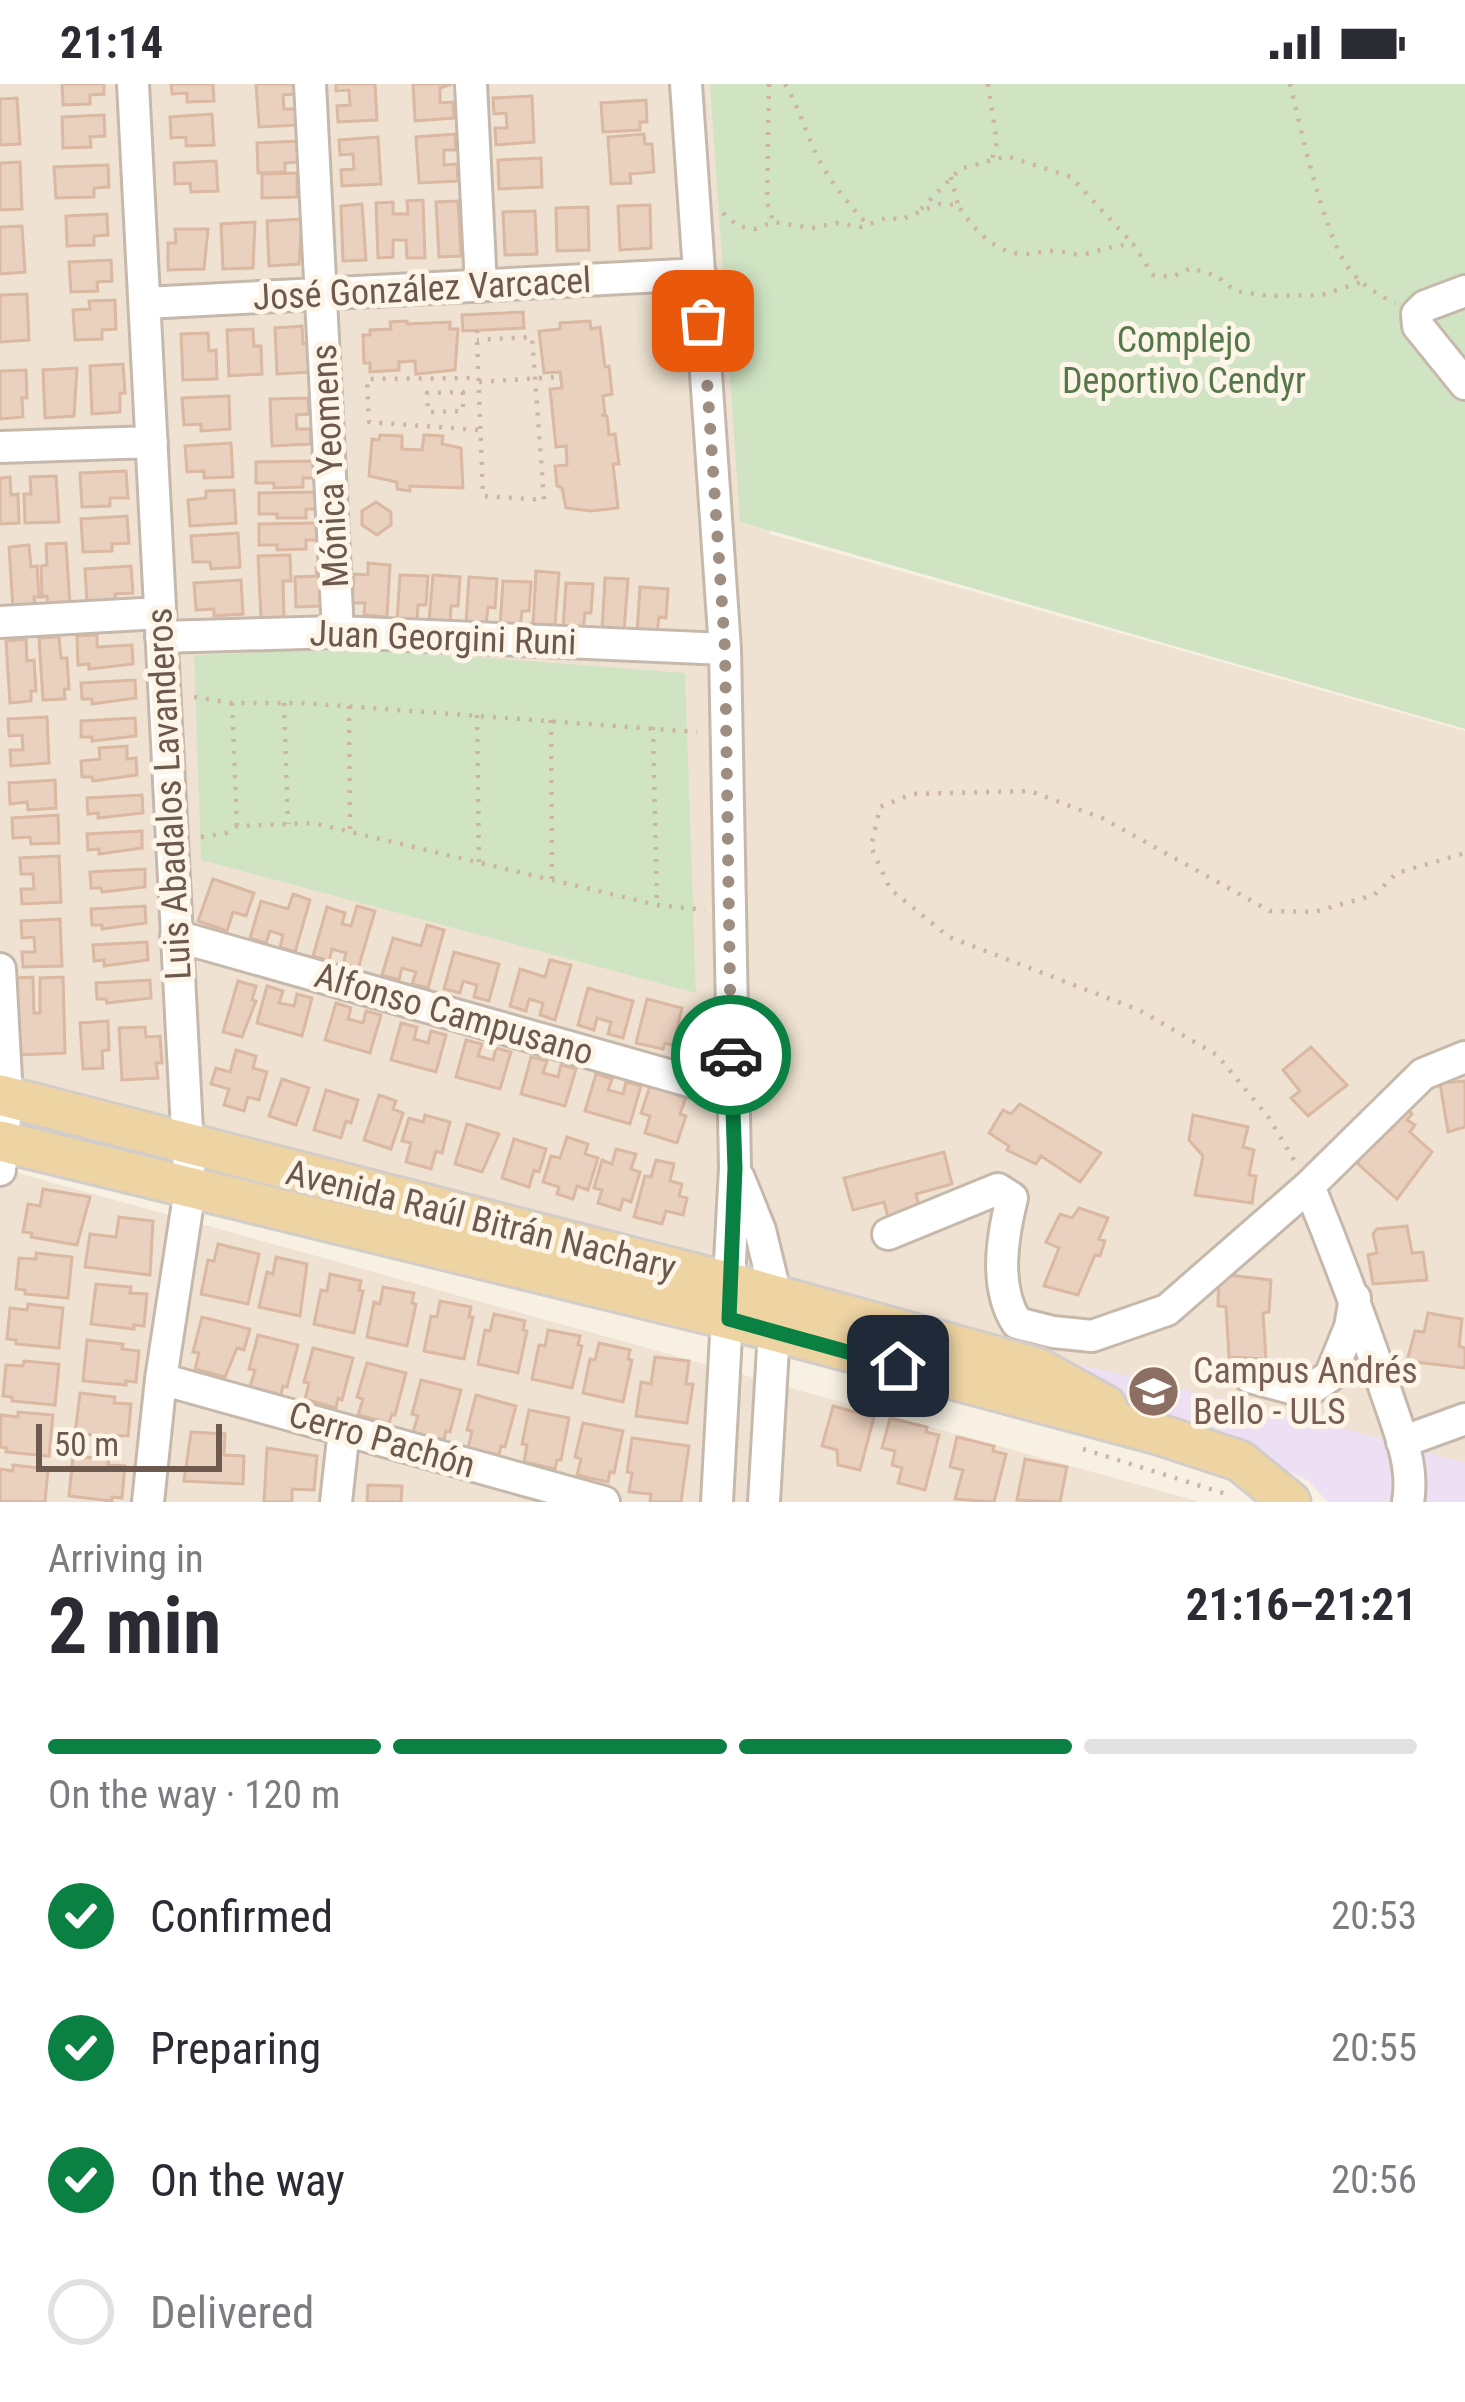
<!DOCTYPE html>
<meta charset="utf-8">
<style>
:root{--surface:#fff;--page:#f2f2f3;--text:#2b2b33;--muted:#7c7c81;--line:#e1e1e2;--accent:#0b8043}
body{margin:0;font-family:"Roboto Condensed",sans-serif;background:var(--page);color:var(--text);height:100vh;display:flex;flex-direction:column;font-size:45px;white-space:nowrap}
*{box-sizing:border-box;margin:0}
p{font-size:39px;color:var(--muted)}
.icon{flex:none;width:66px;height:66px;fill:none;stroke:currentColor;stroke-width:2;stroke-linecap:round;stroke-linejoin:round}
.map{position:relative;height:1418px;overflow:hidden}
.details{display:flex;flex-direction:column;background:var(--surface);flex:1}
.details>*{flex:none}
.scale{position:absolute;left:36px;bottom:30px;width:186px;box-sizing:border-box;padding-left:12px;border:6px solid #6d594d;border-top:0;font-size:33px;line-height:42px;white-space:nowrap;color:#6d594d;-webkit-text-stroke:9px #fcf5e8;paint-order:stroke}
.pin{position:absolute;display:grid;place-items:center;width:102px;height:102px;color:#fff;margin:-51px;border-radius:24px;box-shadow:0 6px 18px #0006}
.courier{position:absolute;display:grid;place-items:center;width:120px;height:120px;margin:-60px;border:9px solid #0b8043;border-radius:50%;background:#fff;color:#222;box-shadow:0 3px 15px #0007}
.head em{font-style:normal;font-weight:700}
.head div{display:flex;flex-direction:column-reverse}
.head{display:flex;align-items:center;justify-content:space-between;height:204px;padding:0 48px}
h1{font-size:78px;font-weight:700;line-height:90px}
.bar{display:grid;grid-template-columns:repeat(4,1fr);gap:18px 12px;align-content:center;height:144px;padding:0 48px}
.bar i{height:15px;border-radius:9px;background:var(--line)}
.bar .current{background:var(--accent)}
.bar p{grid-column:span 4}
ol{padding:0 48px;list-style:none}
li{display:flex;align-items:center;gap:36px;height:132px}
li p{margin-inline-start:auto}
li .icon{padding:12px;border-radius:50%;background:var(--accent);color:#fff;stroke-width:4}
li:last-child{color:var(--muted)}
li i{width:66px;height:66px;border:6px solid var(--line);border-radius:50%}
.status{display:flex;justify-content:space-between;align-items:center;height:84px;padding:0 60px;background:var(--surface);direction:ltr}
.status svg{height:33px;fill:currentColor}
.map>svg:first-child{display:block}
.residential{fill:#efe2d2}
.education{fill:#ede0f4}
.park{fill:#d0e4c4}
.building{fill:#ead0be;stroke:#dab8a1;stroke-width:3}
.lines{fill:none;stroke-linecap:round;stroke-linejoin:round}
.minor-casing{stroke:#c7b8ac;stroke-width:36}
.major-casing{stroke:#d3cdca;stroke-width:45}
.path{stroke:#ceb4a2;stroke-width:4.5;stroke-dasharray:3 9;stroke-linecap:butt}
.minor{stroke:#fff;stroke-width:30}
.major{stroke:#efd4a3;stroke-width:39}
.done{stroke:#9e8e82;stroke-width:12;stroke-dasharray:0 21.6}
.route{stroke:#0b8043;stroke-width:15}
.labels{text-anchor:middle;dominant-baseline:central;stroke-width:10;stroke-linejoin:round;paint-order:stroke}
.street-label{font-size:36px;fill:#6d594d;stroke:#fcf5e8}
.park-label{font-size:36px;fill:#56774a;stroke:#fcf5e8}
.education-label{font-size:36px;fill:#785e54;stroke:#fcf5e8;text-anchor:start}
</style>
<div class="status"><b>21:14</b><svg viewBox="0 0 49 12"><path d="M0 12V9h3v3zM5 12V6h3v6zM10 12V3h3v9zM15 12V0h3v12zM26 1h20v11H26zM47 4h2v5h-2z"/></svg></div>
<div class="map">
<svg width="1465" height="1418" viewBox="0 0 1465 1418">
<rect width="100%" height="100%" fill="#f8f0e3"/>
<!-- residential -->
<path class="residential" d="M0 0H733L770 450 1465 647V1384L832 1219 0 991Z
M0 1084 1197 1417V1418H0Z"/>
<!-- education -->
<path class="education" d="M1036 1270 1346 1345 1465 1379V1418H1328L1307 1396Z"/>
<!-- park -->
<path class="park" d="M710 0H1465V645L740 438Z
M356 564 685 589 696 909 201 776 194 571Z"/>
<!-- building -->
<path class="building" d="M62 0H104V10L90 11V20L63 21Z
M171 0H213L214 17 187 18V9L172 10Z
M256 0H295L296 10 283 11 284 25H296L297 41 259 43Z
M336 0H375L377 36 338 38 337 22 350 21 349 6 336 7Z
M413 0H452L440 4V19L453 18 454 34 415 37Z
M532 12 534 58 496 61 495 44H507L506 29 494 30 493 14Z
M17 14 20 60 0 61V15Z
M646 16 647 38H640V46L603 48 601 19Z
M212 30 214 61 186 62V53L171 54 170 33Z
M104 31 105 52 90 53 91 63 63 64 62 33Z
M455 50 456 66H444V81L457 80 458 97 419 99 416 53Z
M644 50 645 60H652L654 88 630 90 631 99 611 100 608 53Z
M378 53 381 100 342 102 341 86 354 85 353 70 340 71 339 56Z
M299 57V78L285 79V88L258 89 257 59Z
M541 74 542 103 499 105 498 76Z
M216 77 218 107 191 108 190 99 175 100 174 79Z
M20 78 22 125 0 126V79Z
M108 81 109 103 94 104V113L56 114 54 83Z
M297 89V113L262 114V90Z
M423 116 425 174H407L406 156H393V173L378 174 376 119 393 118V130H408L407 117Z
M458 117 461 172 439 173 436 118Z
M362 120 366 176 343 177 341 122Z
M650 121 651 164 620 166 618 122Z
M588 123 589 166 557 167 556 124Z
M535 127 537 170 505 171 503 128Z
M107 130 108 151 94 152V161L67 162 66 132Z
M302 135 299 180 269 182 267 137Z
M255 138 253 184 223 185 221 140Z
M22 142 25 188 0 190V143Z
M175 145H208L204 185 168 186V159H176Z
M111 176 112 197 97 198 98 207 71 208 69 178Z
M27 210 29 256 0 258V211Z
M115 216 116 245 102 246V255L75 256 73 226 90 225 89 217Z
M523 228 524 244 463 247 462 231Z
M407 237V240L450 238V245H458L455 286 416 290 415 277 399 278V286L370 288V279H364L363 251H370V246L391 245 390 238Z
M590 237 591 245 600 243 605 283 609 282 612 310 603 312 605 331H601L607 332 609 351 615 350 619 380H613L618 424 591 427 566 424 562 404 557 402 555 382 567 381 566 362 556 363 550 305 562 304 560 288 544 289 539 247 560 245V239Z
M302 242 303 260 309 259 311 288 277 290 275 244Z
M253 245 254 262H261L262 290 229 292 227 246Z
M208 249 209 267 216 266 217 295 183 296 181 250Z
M123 280 125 309H120V328L92 330 90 282Z
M77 284 74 332 45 334 43 286Z
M26 286 27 314H22L23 333 0 335V287Z
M229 312 230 345 201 347V340L184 341 182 314Z
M308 314 309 330 296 331 297 345H310L311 360 272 362 270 315Z
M380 351 402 352V365L422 366 424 351 443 352 442 360 461 364 463 404 410 402V407L397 405V398L369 392 372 355 379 356Z
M231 359 233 393 204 394V387L187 388 185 362Z
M314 377V394H303V403L274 404V399H256V378Z
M126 387 128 414H110V422L82 423 80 389Z
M56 392 59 438 25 439 24 410H31L30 393Z
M10 393 11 411 18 410 19 439 0 440V394Z
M234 406 236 439 190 442 188 416 206 414V407Z
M317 408 318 425H306V434H277V430H259V409Z
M376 418 391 428V441L377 451 362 441V427Z
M127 432 129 459 112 460V467L83 468 81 435Z
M317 439V456H306V465L277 466V461H259V440Z
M238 449 240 483 211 485 210 478H193L191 452Z
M66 459 70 521 48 522 47 512 42 513 41 482 47 481 46 460Z
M29 461 31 483 37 482 39 513H34L35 523 13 525 9 463Z
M290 471 291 497H283L284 533 261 534 258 472Z
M368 479 390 481 387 533 364 531 365 519H352L354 490 368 491Z
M131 482 133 509 115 510 116 517 87 518 85 485Z
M331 483 322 522 296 523 295 493 317 492 316 484Z
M536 487 559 489 555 541 533 540Z
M400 491 428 492 426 521H418L417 538 397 537Z
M433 491 460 493 458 522H451L450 539 429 537Z
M469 493 497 495 495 524 488 523 486 541 466 539Z
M605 494 628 495 624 547 602 546Z
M241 496 243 530 214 532V525L196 526 194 499Z
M503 497 531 498 529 527H522L520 544 500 543Z
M566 499 593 500 591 529H585L583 546 563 545Z
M640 503 668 505 666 534 659 533 657 550 637 549Z
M97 551V563L132 561 133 580 89 585V580L78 581 77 552Z
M59 553 61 574H67L69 605H64L65 615 43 616 39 554Z
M26 555 27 577 34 576 36 607H31V617L10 619 6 557Z
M135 596 136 614 92 620V615H82L81 599Z
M47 633 49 679 11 682 10 666H23L22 651 9 652 8 635Z
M135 634 136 652 92 657V653H81V637Z
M127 662V675L136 674 137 691 93 697 92 693H82L81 677 100 675 99 664Z
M55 696 56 724 28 726 27 718 10 720 9 699Z
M142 711 143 729 98 734V729L88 730 87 714Z
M58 731 59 759 31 760 30 753 13 754 12 734Z
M142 747V764L99 770V765L88 766 87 750Z
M59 772 61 818 22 820 21 805H34L33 790H21L20 774Z
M145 785V803L102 808 101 804H91L90 788Z
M213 795 254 809 246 832 233 828 227 847 198 837Z
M293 810 310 816 295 868 280 863 283 851 270 847 266 859 250 854 261 817 288 825Z
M145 822 146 839 102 845V841H92L91 825Z
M357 822 375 827 358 885 343 881 346 869 332 865 329 877 313 872 327 823 345 829 342 840 351 842Z
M60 835 62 882 23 883 22 868H35L34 853 22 854 21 837Z
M427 841 444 846 428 904 412 900 416 888 402 884 399 896 382 891 393 854 421 862Z
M147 858 148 876 104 882V876L94 877 93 861Z
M454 868 499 880 489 917 474 913 477 901 463 897 460 909 444 905Z
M550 876 571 881 555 936 540 931 543 919 529 915 526 927 510 922 520 885 545 893Z
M33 893 34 929H40V894L63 893 65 969 19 971 17 894Z
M150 896 151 914 107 919 106 915H97L96 899Z
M238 897 256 902 252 916 256 917 242 953 223 948Z
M267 902 283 907 279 919 294 922 297 910 312 914 302 952 257 939Z
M588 904 633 917 623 954 608 950 611 938 597 934 594 946 578 941Z
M647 915 682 924 673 961 665 959 663 965 636 959Z
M336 919 351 924 348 935 363 939 366 927 381 931 370 969 325 956Z
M108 937 109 966 102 967 103 984 83 985 80 939Z
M401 939 417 943 414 955 428 959 431 947 446 951 436 988 391 976Z
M145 943 146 953 160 952 162 979H156L158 994 122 996 119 944Z
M466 956 482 960 478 972 493 976 496 964 511 968 500 1005 456 993Z
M1311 963 1347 1001 1308 1032 1291 1014 1300 1007 1283 986Z
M236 966 256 972 253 984 267 988 259 1016 248 1013 244 1027 224 1021 229 1005 211 1000 216 984 230 988Z
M531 973 547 977 543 989 558 993 561 981 576 985 565 1022 521 1010Z
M596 990 612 995 608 1006 623 1010 626 998 641 1002 630 1040 585 1027Z
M282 995 309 1004 296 1041 269 1032Z
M1465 997V1043L1448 1048 1440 999Z
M650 1002 686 1013 680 1030 686 1032 677 1059 645 1049 650 1032 641 1029Z
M326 1006 358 1016 351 1039 346 1037 341 1054 314 1046Z
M379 1011 396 1017 393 1025 403 1029 391 1065 364 1056Z
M1402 1018 1412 1030 1407 1036 1415 1041 1410 1048 1432 1068 1397 1115 1357 1079Z
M1020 1020 1101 1069 1080 1098 1041 1072 1036 1080 1007 1066 1009 1062 989 1049 1003 1026 1011 1030Z
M425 1031 450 1038 442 1069 436 1067 431 1085 406 1078 411 1059 402 1057 409 1034 423 1038Z
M1193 1031 1248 1043 1243 1063 1254 1066 1249 1091 1256 1092 1252 1119 1195 1111 1203 1072 1189 1056Z
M467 1040 499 1050 482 1088 455 1080Z
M567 1053 588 1060 585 1070 598 1074 588 1106 577 1102 573 1115 557 1110 559 1103 543 1098 551 1072 560 1074Z
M514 1055 546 1065 539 1088 534 1086 529 1103 502 1094Z
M616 1065 636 1070 631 1085 640 1088 631 1118 623 1115 620 1126 598 1119 602 1106 594 1104 602 1076 612 1080Z
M944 1068 952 1100 916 1110 920 1126 888 1133 884 1118 853 1126 844 1094Z
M656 1076 674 1080 670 1097 682 1100 679 1112 687 1114 683 1131 666 1127 662 1140 634 1133 645 1092 651 1093Z
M43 1105 90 1113 77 1161 31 1153 32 1149 23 1148 28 1120 40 1122Z
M1079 1124 1108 1134 1099 1155 1105 1157 1100 1172 1095 1171 1078 1211 1044 1202 1059 1164 1046 1158 1060 1130 1072 1134Z
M119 1133 153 1137 150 1191 85 1183 90 1150 116 1153Z
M1407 1142 1412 1169 1423 1168 1427 1196 1373 1200 1368 1171 1377 1169 1373 1150 1377 1145Z
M218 1160 259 1170 248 1220 201 1210 208 1176 214 1177Z
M36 1169 72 1173 68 1214 25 1210V1206L16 1205 19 1174 36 1175Z
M276 1173 307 1180 300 1232 259 1223 267 1188 273 1190Z
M330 1190 361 1197 359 1206 363 1207 354 1249 314 1240 321 1206 327 1207Z
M1219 1190 1271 1196 1269 1228 1263 1229 1266 1275 1229 1273 1226 1223 1218 1222Z
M96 1200 131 1203 130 1209 147 1210 144 1242 134 1241V1245L91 1240Z
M383 1203 414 1209 412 1219 416 1220 407 1262 367 1253 374 1218 380 1220Z
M440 1217 471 1223 469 1233H473L464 1275 424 1267 431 1232 437 1233Z
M28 1220 63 1224 59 1264 16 1260V1256L7 1255 10 1224 27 1226Z
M1428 1229 1462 1235 1459 1262 1465 1264V1284L1407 1277 1415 1247 1424 1248Z
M494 1230 525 1237 523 1246 527 1247 518 1289 478 1280 485 1246 490 1247Z
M202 1233 250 1245 244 1266 237 1264 225 1293 195 1285 199 1269 193 1268Z
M548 1246 580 1252 578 1261 582 1262 572 1304 532 1295 539 1261 545 1262Z
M258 1251 298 1261 287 1303 283 1302 281 1311 250 1303 255 1286 249 1285Z
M87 1256 123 1260 122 1265 139 1267 136 1298 126 1297V1301L83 1297Z
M599 1259 630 1266 628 1275 632 1276 623 1318 583 1309 590 1275 595 1276Z
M313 1264 353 1274 342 1316 338 1314 336 1324 305 1315 309 1299 304 1298Z
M655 1273 689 1277 686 1300H693L687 1339 636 1332 641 1298 651 1300Z
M24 1277 59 1280 55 1321 12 1317V1313L3 1312 6 1281 23 1282Z
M367 1279 406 1289 395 1331 392 1330 389 1339 358 1331 363 1315 357 1313Z
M421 1296 461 1306 450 1348 446 1347 444 1356 413 1348 418 1332 412 1330Z
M80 1309 115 1313 114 1319 131 1320 128 1352 75 1350Z
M476 1311 516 1322 505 1363 501 1362 499 1371 468 1364 472 1347 467 1346Z
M833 1322 874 1333 860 1386 838 1381 837 1366 822 1362Z
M529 1326 569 1334 561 1376H557L555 1385 524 1378 527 1361 522 1360Z
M18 1328 53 1331 49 1372 6 1368 7 1364 0 1363 1 1331 18 1333Z
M890 1334 927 1343 926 1348 939 1351 925 1406 898 1399 902 1384 892 1381 895 1367 882 1364Z
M583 1339 623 1347 614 1389 610 1388 608 1398 577 1391 581 1375 575 1373Z
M191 1348 225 1350 224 1371 244 1372 243 1400 184 1397Z
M957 1353 994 1362 993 1367 1006 1370 994 1418 955 1415 963 1386 950 1383Z
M632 1354 689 1362 681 1418H650L651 1410 629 1408 632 1389 627 1388Z
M267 1364 317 1372 314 1406 292 1405V1418H264Z
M73 1372 109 1375 108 1381 125 1382 122 1414 112 1413V1417L69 1412Z
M1025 1375 1067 1383 1060 1418 1017 1416Z
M13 1381 48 1385 45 1418 0 1417V1385L13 1387Z
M368 1401 402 1402 401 1418H367Z"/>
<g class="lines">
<defs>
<path id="minor" d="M133 0 190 1105 161 1295 148 1418
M310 0 338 548
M471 0 481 202
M686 0 725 565 735 1084 717 1418
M1465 207 1425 222 1417 230 1418 242 1465 300
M145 219 700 190
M0 363 152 358
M0 538 160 529
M161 553 338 548 725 565
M176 852 732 1009
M0 885 7 1013 0 1086
M739 1094 760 1146 776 1212 764 1418
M1309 1102C1336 1168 1361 1234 1384 1302 1396 1339 1415 1379 1408 1418
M888 1150 998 1105 1012 1114C1002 1154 994 1203 1017 1239L1053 1248 1092 1252 1167 1226 1309 1102 1423 990 1465 973
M1250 1293 1306 1308 1330 1292 1350 1243 1355 1214
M161 1295 604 1418
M1402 1358 1465 1335
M336 1418 344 1346"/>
<path id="major" d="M0 1011 730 1199 1037 1284 1106 1322
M0 1057 729 1235 1158 1350 1240 1377 1290 1418"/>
</defs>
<!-- minor casing -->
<use href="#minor" class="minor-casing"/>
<!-- major casing -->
<use href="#major" class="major-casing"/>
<!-- path -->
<path class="path" d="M769 0 767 118 773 137
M785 0C797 20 803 40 812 61 825 92 845 116 867 140
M988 0 997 58 991 78
M1290 0C1301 46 1322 141 1345 179 1358 199 1375 209 1395 219
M951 93 958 121
M921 125 960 85 1007 72 1071 93 1133 160
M723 129 738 142 755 145 773 138 812 144 836 139 861 143 889 133 900 136 939 120 958 121C973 145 996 171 1026 170 1036 170 1046 166 1056 167 1067 167 1074 172 1085 170 1102 166 1115 161 1133 160L1153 191 1172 193 1191 184 1217 192 1235 207 1270 212 1322 211 1361 198
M477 246V256L483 412 544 416 532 253 477 256
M479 298 556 293
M463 308V327L428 328 427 309Z
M478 346 369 338 367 295 479 294
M194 613 232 619H302L697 648
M232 619 237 742
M284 619 288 740
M349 622 350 747
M477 631 479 778
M551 636 552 796
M653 643 657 821
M201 753 226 749 237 742 313 739 657 821 705 826
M1294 1076 1269 1034 1217 971 1139 926 949 853 890 805 871 763 880 723 912 710 1030 707 1102 734 1270 827 1314 828 1374 811 1397 789 1465 769
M1083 1365 1226 1410"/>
<!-- minor -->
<use href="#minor" class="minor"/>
<!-- major -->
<use href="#major" class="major"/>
</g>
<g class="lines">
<!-- done -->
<path class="done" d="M703 237 725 565 731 971"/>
<!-- route -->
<path class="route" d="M731 971 735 1084 729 1235 898 1282"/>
</g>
<!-- icons -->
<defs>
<symbol id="university-disc" viewBox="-11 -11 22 22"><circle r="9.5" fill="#8d6e63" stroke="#fcf5e8"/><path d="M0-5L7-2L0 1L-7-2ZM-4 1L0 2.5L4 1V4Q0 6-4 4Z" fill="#fff"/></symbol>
</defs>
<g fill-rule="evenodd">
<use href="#university-disc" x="1124" y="1278" width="59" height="59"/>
</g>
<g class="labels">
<!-- street labels -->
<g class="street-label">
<text transform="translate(422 205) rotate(-3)">José González Varcacel</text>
<text transform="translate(330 382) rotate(-93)">Mónica Yeomens</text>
<text transform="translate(443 554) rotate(2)">Juan Georgini Runi</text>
<text transform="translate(169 710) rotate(-93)">Luis Abadalos Lavanderos</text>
<text transform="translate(454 930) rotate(16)">Alfonso Campusano</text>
<text transform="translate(481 1136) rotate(14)">Avenida Raúl Bitrán Nachary</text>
<text transform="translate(382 1356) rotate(16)">Cerro Pachón</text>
</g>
<!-- park labels -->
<g class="park-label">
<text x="1184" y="256">Complejo<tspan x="1184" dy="41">Deportivo Cendyr</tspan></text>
</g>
<!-- education labels -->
<g class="education-label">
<text x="1193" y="1287">Campus Andrés<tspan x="1193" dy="41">Bello - ULS</tspan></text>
</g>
</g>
</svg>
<div class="scale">50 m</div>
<div class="pin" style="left:703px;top:237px;background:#ea580c"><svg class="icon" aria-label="bag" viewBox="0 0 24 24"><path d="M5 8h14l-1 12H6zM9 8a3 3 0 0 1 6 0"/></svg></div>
<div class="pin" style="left:898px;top:1282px;background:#1f2937"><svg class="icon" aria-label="home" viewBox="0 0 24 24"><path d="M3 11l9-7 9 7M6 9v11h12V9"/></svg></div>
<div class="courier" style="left:731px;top:971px"><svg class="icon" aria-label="car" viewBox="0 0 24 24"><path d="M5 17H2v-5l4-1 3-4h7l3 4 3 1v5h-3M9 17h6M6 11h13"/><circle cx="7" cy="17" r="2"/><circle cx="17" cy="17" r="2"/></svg></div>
</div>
<section class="details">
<div class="head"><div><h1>2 min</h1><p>Arriving in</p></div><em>21:16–21:21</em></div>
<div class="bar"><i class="current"></i><i class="current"></i><i class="current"></i><i></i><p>On the way · 120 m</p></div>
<ol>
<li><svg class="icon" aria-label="check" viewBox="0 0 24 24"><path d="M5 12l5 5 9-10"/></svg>Confirmed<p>20:53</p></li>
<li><svg class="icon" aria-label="check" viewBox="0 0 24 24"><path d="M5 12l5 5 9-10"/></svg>Preparing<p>20:55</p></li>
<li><svg class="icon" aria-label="check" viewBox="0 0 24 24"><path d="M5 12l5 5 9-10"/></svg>On the way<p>20:56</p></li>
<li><i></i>Delivered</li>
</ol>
</section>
